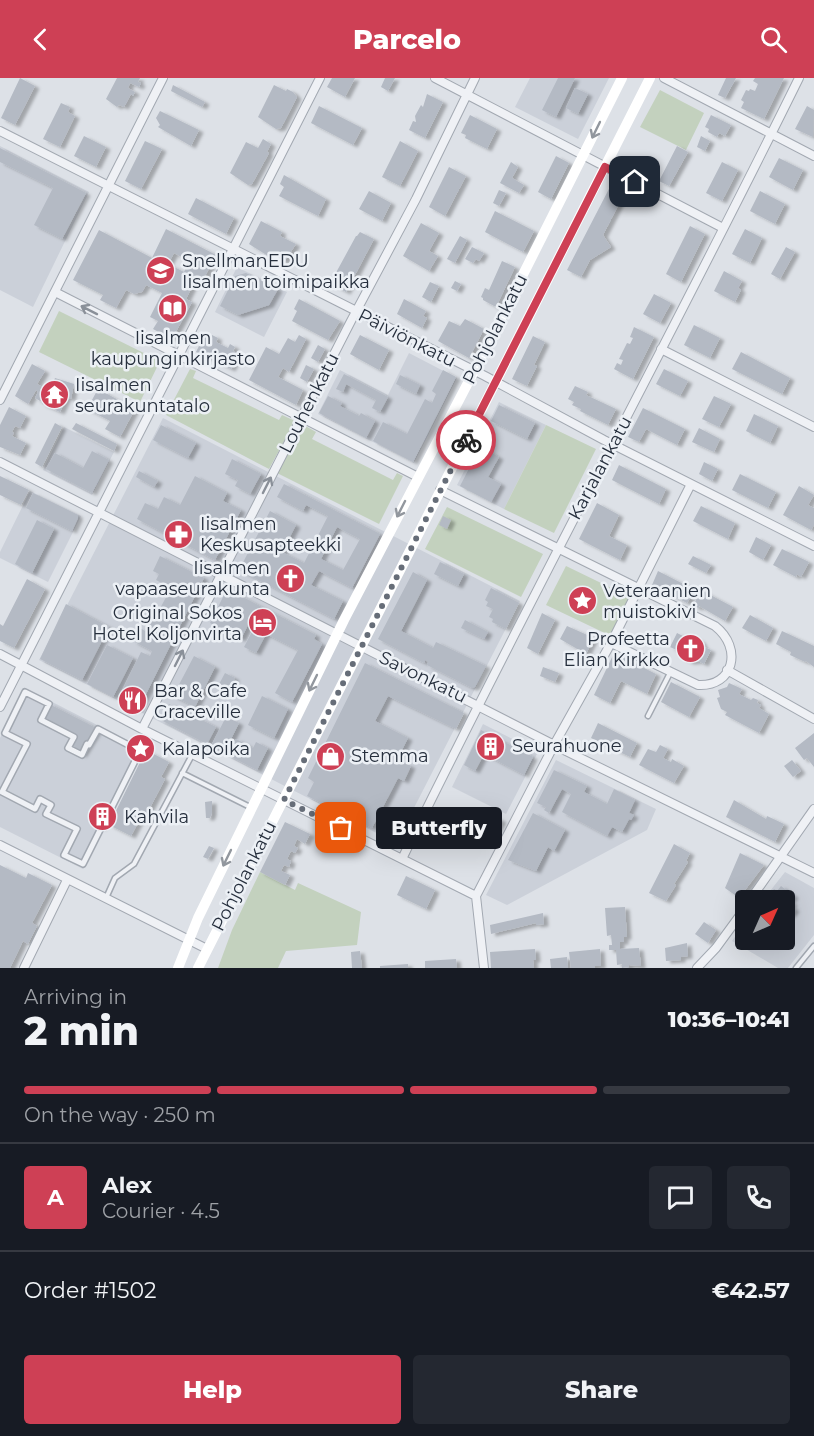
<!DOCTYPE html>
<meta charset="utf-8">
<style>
:root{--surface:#171b24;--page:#242831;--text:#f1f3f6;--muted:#9ea1a6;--line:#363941;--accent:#ce4055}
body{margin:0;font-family:Montserrat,sans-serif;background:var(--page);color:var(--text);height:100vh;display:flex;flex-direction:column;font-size:22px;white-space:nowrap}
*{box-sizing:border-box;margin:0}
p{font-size:20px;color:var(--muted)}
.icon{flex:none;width:33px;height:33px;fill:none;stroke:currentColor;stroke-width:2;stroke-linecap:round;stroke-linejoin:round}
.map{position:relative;height:890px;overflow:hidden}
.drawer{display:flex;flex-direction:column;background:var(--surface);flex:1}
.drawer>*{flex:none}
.needle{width:39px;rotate:45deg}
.controls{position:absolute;left:735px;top:812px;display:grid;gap:12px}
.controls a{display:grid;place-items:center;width:60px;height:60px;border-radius:6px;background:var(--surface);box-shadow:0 6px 24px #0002;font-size:30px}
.pin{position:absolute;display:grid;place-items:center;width:51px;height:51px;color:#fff;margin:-26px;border-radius:12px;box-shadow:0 3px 9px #0006}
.courier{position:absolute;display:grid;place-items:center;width:60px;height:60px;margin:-30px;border:4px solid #ce4055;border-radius:50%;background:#fff;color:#222;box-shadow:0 2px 8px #0007}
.bubble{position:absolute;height:42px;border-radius:6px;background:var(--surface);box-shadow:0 6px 24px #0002;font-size:20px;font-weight:800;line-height:42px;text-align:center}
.summary em{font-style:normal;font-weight:800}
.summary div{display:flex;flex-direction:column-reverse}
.summary{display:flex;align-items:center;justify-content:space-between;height:102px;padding:0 24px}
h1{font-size:39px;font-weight:800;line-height:45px}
.bar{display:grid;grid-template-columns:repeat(4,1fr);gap:9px 6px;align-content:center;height:72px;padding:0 24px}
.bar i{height:8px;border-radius:4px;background:var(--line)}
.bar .selected{background:var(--accent)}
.bar p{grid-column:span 4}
.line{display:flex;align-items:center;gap:15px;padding:0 24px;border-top:2px solid var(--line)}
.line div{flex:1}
.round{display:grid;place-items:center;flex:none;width:63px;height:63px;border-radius:6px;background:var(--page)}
.button{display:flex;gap:12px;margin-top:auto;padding:12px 24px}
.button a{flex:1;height:69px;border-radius:6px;background:var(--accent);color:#fff;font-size:24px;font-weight:800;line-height:69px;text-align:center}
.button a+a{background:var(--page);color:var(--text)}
header{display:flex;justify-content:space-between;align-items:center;height:78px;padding:0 24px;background:var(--accent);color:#fff;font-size:27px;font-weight:800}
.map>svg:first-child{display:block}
.built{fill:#cbd0d9}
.green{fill:#c3d1be}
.building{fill:#b4bac4;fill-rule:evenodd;filter:url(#shadow)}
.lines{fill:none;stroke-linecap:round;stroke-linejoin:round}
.service-casing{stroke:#a2a8b1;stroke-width:7}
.pedestrian-casing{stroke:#a2a8b1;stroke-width:8}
.minor-casing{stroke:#a2a8b1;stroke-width:10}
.service{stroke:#eff1f5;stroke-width:4}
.pedestrian{stroke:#eff1f5;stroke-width:5}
.minor{stroke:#eff1f5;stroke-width:8}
.secondary{stroke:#fff;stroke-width:10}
.oneway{stroke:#92979e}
.oneway2{stroke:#8a9099}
.done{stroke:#666d78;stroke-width:6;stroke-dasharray:0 10.8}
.route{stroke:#ce4055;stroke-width:8}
.labels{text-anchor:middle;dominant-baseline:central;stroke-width:5;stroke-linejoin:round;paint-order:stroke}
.poi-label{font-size:18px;fill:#262f3d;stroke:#ecf0f5;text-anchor:start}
.street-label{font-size:18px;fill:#262f3d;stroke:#ecf0f5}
</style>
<header><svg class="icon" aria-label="back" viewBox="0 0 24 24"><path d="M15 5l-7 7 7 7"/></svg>Parcelo<svg class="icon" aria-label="search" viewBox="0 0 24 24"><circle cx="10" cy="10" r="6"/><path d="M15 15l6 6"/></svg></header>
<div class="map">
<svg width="814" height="890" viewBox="0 0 814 890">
<defs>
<filter id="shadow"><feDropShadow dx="4.5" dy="2.5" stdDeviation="1.5" flood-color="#0004"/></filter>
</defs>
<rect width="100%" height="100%" fill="#dde1e7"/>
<!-- built -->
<path class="built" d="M530 0H609L578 61 515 29Z
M0 68 89 114 33 229 0 212Z
M237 189 287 214 264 259 215 234Z
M409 275 457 300 414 385 318 336 340 292 388 317Z
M499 324 546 347 504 431 457 407Z
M163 340 520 523 396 765 39 582Z
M64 349 114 374 92 417 43 392Z
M30 413 81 438 48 504 0 480V474Z
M25 610 144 671 83 791 0 749V660Z
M483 646 538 674 506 736 452 709Z
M556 682 656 731 647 752 507 827 486 817Z
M785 794 814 810V857L788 890H778L732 863 745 845 746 861H784V822H763Z"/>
<!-- green -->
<path class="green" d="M660 12 704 35 686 72 640 49Z
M59 233 160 283 140 324 39 274Z
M190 291 196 293 193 300 279 342 282 337 295 343 269 391 166 337Z
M302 346 316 354 312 361 393 402 397 395 403 398 379 446 277 395Z
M546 347 596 371 554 455 504 431Z
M447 429 543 476 521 519 425 471Z
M566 488 630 519 611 558 546 527Z
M260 794 295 812 298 805 361 834 357 867 286 873 278 890H218L232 852Z"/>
<!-- building -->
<path class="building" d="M20 0 35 8 15 47 1 40Z
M117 0H140L138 4 141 5 139 9 130 5 128 10 135 14 133 18 131 16 124 29 119 27 117 29 106 21Z
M332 0H355L345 19 327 9Z
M385 0H395L388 13 381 9Z
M558 0H575L556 39 542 32Z
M726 0H736L725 20 718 17Z
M755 0H784L764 41 741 30 744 24 741 22 746 12 749 13 750 11 755 13 758 6 753 3Z
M173 7 205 24 202 29 171 13Z
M274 7 286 13 287 11 293 14 297 19 281 50 276 51 258 39Z
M575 10 588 16 578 36 566 30Z
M427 16 443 24 425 60 409 52 413 43 416 44 415 38 421 27 423 29Z
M61 25 70 29 68 34 75 38 60 69 43 61Z
M319 28 362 50 353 67 311 45Z
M807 28 814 32 813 59 795 51Z
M160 33 199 52 191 68 158 49 160 47 156 40Z
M470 37 497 51 487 71 465 60 466 57 461 55Z
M711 37 731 47 725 58 719 55 717 59 708 54 709 51 705 49Z
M84 58 106 69 96 89 74 78Z
M701 58 710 63 705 73 697 69Z
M263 61 271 66 267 74 269 75 252 106 248 107 230 95 246 64 258 70Z
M145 63 162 71 141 111 125 103Z
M400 63 418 73 400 108 382 99Z
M677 68 688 74 669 108 659 103Z
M0 70 86 115 62 161 34 147 53 110 0 84Z
M556 78 569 85 551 121 538 114Z
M779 80 803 92 793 112 769 99Z
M511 84 518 89 512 100 524 107 519 115 500 105Z
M722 84 738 92 722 123 706 115Z
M449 89 466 98 445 138 429 129Z
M284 97 326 121 318 138 279 118 284 109 280 106Z
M611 107 625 114 603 157 611 169 590 182 581 199 567 192Z
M499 112 506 115 499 128 493 125Z
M369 113 391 125 382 143 359 131Z
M760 113 785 126 775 146 750 133Z
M196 120 234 140 226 156 188 136Z
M495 133 534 153 523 174 485 154Z
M261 143 282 154 280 158 296 166 284 184 274 178 273 181 249 166Z
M421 145 439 155 429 173 438 178 429 193 403 178Z
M690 148 705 156 681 204 666 196Z
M166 151 216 177 202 204 196 201 186 221 192 224 172 261 153 251 158 243 150 239 162 215 146 207 142 214 134 216 126 212 116 230 100 222 103 217 73 202 99 152 152 180ZM174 175 189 183 184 194 168 186Z
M745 151 762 160 750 185 732 176Z
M360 154 374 161 346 214 333 207 335 203 332 202 356 158H357Z
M460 158 467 162 455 185 447 181Z
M472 169 484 175 479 183 476 181 473 185 465 181Z
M786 169 795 174 780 201 771 196Z
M502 183 515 189 496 229 483 222V220L481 219 485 210 489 212Z
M724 193 742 203 738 210 741 212 735 224 714 213Z
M246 195 278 211 269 227 238 237 220 228 235 198Z
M455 203 461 206 457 213 451 210Z
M430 204 439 208 431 224 422 219Z
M654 216 671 225 660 245 643 236Z
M299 221 340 243 328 262 292 243 297 233 294 231Z
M404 221 426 233 423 238 427 240 422 250 397 236Z
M465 241 484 251 469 280 438 263 449 243 460 248Z
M694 247 720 260 710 280 684 267Z
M634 249 654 259 633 301 614 291 617 285 621 287 623 282 619 281 627 265 630 266 633 260 630 259Z
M212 257 218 260 216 264 228 270 230 266 235 269 233 273 238 276 231 291 196 274 204 258 210 261Z
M299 257 306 261 289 294 283 290 278 299 303 312 296 327 249 302 266 269 279 276 288 260 295 264Z
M360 257 389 272 379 292 350 276Z
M533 258 545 264 534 287 537 288 527 308 512 301Z
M318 267 325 271 318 284 311 280Z
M741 274 790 300 782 316 732 291Z
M32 286 45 293 37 306 53 315 56 307 53 305 55 300 74 306 71 321 67 319 60 334 42 326V324L35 320 38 314 36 312 28 326 15 318Z
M306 287 314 291 307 304 300 300Z
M664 291 688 303 680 318 656 306Z
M443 292 456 299 413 384 373 363 383 344 407 356 425 321 432 325 436 316 432 313Z
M344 296 388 319 380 334 372 330 376 322 346 306 343 314 336 311Z
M400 297 420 307 416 316 396 306Z
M575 308 588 314 586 317 616 331 608 347 580 333 581 331 572 327 574 324 568 321Z
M98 311 135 331 120 359 105 351 110 343 87 331Z
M328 318 342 325 340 328 359 338 361 335 375 343 366 360 319 335Z
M714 318 731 326 719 349 702 341Z
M499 327 535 345 527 361 491 343Z
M9 329 26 338 20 350 15 348 12 354 14 355 12 358 26 365 20 377 0 369V347Z
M643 330 685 351 677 367 646 351 639 364 628 359Z
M754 336 778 348 770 365 746 353Z
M55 345 62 349 42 389 35 385Z
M76 345 117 366 114 373 72 351Z
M161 347 196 365 188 380 153 362Z
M699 350 720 361 714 374 692 364Z
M480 369 499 379 488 399 501 406 491 424 460 408Z
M92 373 109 382 92 415 46 391 55 375 83 390Z
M232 381 261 396 250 416 235 408 238 402 225 396Z
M704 384 718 391 712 403 699 396Z
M619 387 666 411 659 426 612 402Z
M139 393 158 403 154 409 136 399Z
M740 396 776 414 768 430 732 412Z
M0 398 29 412 21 427 0 417Z
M195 398 227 415 223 423 241 432 215 482 137 441 145 425 158 431 164 419 180 427Z
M284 406 380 456 352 510 319 493 311 507 343 523 334 541 239 492 270 433 296 447 282 474 304 485 328 438 306 427 303 433 277 419ZM337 449 360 461 343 492 321 481Z
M799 408 814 417 808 427 814 430V447L811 452 783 437Z
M33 415 78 437V440L72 453 26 430Z
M597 425 619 437 609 458 627 467 620 482 579 461Z
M701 428 735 445 728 461 693 443Z
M443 438 451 442 447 451 439 447Z
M37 442 54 451 32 495 15 486Z
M756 459 771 467 763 482 749 474Z
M782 471 809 484 801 499 797 496 796 499 773 487Z
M160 478 204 500 138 632 118 621 141 574 150 578 152 573 133 563 140 550 145 553 155 534 157 536 171 510 156 502 159 496 153 493Z
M693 478 711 487 706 495 688 486Z
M440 484 464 496 458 508 434 496Z
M658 493 695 512 687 525 652 507Z
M413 494 427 502 401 553 433 570 436 564 486 588 475 609 472 610 427 587 428 584 425 582 424 585 378 561Z
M27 501 45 511 14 570 0 563V546L3 548Z
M491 510 519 525 506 551 492 544 493 541 489 539 493 531 486 528 488 524 485 522Z
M227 511 316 557 314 561 322 566 292 624 275 615 298 572 266 556 256 575 244 569 256 546 250 543 241 561 210 545Z
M701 512 733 529 725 543 699 528V530L693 528Z
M66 526 109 549 82 602 40 581Z
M542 535 555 542 538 576 527 570Z
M750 537 773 550 766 563 742 550Z
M465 542 488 554 484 561 461 550Z
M567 548 594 560 586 576 560 561Z
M782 553 814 568V589L806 583 805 584 790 577 791 574 776 566Z
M677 555 687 560 694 559 701 563 704 569 711 572 704 586 698 583 690 584 683 580 679 573 670 569Z
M107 567 133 580 113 619 87 606Z
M614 575 656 596 647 616 621 603 610 625 594 617Z
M194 578 215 589 195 629 173 618Z
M365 585 464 635 456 651 388 618 375 643 408 660 397 682 411 688 404 703 398 700 372 750 307 718 314 704 308 700Z
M543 589 559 595 555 604 540 598Z
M225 595 235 600 229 613 218 608Z
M671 604 700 619 689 639 661 624Z
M729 605 742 611 739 616 751 622 753 620 758 622 757 625 761 627 759 630 769 636 759 655 725 637 727 634 721 631 717 620 720 619 718 612 727 609Z
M262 618 288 631 274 660 248 647Z
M49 626 98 651 82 677 68 670 74 659 41 642Z
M169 626 216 649 207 666 161 642Z
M226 639 239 645 224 675 211 668Z
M598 645 637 665 630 679 591 660Z
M481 652 533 679 524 697 484 676 475 693 464 687Z
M814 655V689L807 680 804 682 795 670Z
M236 661 253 670 256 664 268 670 257 692 228 677Z
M660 667 668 671 663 680 671 684 672 681 684 688 674 705 639 687 648 671 656 674Z
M146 672 169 684 161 699 165 701 143 743 140 741 131 758 109 747Z
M792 682 801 693 793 699 784 688Z
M554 692 587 708 584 714 607 726 614 711 635 722 629 735 634 737 631 742 629 741 622 754 612 749 607 758 562 734 571 716 562 711 549 735 544 732 546 729 537 725Z
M734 722 766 741 767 738 784 746 775 764 726 739Z
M212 723V735L210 740H206L205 724Z
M104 728 111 731 101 750 95 746Z
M533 735 565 752 554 773 548 769 536 793 508 782Z
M490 736 502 742 494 758 482 752Z
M285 744 310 756 305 766 297 761 294 768 298 770 295 775 291 773 287 781 291 783 289 789 284 787 281 793 290 797 285 807 260 794Z
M674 766 690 775 686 783 688 784 674 806 676 807 666 823 649 815Z
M209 768 214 770 208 781 203 779Z
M740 775 764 787 739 820 725 810Z
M0 787 26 800 28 795 52 807 32 845 37 848 28 866 23 863 10 890H0Z
M406 798 435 812 426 831 397 817Z
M781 808 794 818 790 823 793 825 791 828 795 831 790 838 786 835 784 836V822H766L774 811 777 813Z
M625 829 627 859H624V864H620V871L639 870 641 888 629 887V889L622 890V886L617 887 616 872H609V867H612L611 857 607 858 605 830Z
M543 835 544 846 536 847V845L491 856 490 847Z
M704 844 716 852 708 865 695 856Z
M687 865 688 878 681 879V882L666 883 665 870Z
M535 871 536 882H533L534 890H491L490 874Z
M600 871 601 888H595V890H571L569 874Z
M360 873 362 890H352L351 874Z
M567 879 568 890H551L550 881Z
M456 881 457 890H425V883Z
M408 886V890H380V888Z"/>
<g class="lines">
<defs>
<path id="service" d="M648 638 670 595
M182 695 252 730
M106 820 115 800 134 786 192 677
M796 890 814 868"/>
<path id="pedestrian" d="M25 614 49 626 41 642 74 659 68 670 82 677 87 666 89 667 98 651 140 673 111 731 104 728 95 746 101 750 83 786 64 777 77 751 46 736 51 727 40 721 35 731 2 714 27 666 5 655Z"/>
<path id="minor" d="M435 0 723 150
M664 0 814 78
M0 53 485 298 604 362 814 468
M55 214 418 399
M661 271 814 349
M0 322 163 0
M0 384 564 672 814 795
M440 412 715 548C743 570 734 609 698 607L611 565
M0 576 142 651 476 818
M727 592 814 641
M0 629 320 0
M142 651 351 243 416 121 475 0
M0 767 207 871
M402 781C530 518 670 262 799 0
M750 822 814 731
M24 890 67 802
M484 890 476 818 554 667 611 565 691 406
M697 890 716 870 746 829"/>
</defs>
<!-- service casing -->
<use href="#service" class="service-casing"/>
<!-- pedestrian casing -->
<use href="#pedestrian" class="pedestrian-casing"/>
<!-- minor casing -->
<use href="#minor" class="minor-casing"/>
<!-- service -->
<use href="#service" class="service"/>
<!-- pedestrian -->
<use href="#pedestrian" class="pedestrian"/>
<!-- minor -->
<use href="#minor" class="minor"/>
<!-- secondary -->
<path class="secondary" d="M178 890 198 840 344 542 482 278 622 0
M198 890 650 0"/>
</g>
<!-- one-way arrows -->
<defs><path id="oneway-shaft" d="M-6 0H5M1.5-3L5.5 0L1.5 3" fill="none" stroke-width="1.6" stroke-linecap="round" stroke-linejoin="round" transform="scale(1.5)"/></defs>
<g class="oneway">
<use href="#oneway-shaft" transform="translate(596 52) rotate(116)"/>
<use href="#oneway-shaft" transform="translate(401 431) rotate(117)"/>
<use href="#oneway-shaft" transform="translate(313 605) rotate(116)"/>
<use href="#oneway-shaft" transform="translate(227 780) rotate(116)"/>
</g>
<g class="oneway2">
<use href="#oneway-shaft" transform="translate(89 232) rotate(-153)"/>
<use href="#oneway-shaft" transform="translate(267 407) rotate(-63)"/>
<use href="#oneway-shaft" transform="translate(179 580) rotate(-63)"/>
</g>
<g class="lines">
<!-- done -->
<path class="done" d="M341 750 284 722 466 362"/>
<!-- route -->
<path class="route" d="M466 362 605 89 635 104"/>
</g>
<!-- icons -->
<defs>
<symbol id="university-disc" viewBox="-11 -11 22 22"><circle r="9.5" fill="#ce4055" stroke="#ecf0f5"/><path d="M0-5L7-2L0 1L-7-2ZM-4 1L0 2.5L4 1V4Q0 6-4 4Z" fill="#fff"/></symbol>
<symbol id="library-disc" viewBox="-11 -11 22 22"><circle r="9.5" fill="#ce4055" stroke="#ecf0f5"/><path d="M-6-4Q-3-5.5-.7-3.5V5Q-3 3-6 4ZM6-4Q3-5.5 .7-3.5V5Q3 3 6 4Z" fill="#fff"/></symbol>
<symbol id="temple-disc" viewBox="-11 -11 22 22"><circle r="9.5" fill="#ce4055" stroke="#ecf0f5"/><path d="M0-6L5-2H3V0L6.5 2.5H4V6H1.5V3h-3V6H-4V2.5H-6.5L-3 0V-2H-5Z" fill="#fff"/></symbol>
<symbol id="pharmacy-disc" viewBox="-11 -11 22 22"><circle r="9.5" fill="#ce4055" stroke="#ecf0f5"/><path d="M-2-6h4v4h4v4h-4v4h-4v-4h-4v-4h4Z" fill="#fff"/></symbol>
<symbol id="church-disc" viewBox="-11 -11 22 22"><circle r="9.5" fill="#ce4055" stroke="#ecf0f5"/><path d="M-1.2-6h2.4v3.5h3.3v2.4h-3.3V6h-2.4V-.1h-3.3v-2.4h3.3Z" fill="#fff"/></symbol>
<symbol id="sight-disc" viewBox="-11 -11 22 22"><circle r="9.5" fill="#ce4055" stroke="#ecf0f5"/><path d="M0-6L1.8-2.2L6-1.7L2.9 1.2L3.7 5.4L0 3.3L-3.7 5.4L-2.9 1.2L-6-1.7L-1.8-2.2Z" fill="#fff"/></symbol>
<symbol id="hotel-disc" viewBox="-11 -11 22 22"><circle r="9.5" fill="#ce4055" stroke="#ecf0f5"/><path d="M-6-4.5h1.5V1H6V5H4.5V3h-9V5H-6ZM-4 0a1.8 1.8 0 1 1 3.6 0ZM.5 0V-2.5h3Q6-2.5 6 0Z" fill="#fff"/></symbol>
<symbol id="restaurant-disc" viewBox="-11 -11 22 22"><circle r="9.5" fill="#ce4055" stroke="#ecf0f5"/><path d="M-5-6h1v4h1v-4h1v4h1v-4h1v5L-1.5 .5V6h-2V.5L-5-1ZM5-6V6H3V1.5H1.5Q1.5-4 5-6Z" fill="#fff"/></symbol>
<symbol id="building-disc" viewBox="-11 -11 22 22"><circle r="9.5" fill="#ce4055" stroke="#ecf0f5"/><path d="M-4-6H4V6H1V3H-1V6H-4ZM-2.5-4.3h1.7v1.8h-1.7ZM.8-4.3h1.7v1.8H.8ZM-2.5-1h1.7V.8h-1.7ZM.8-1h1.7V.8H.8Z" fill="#fff"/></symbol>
<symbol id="shop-disc" viewBox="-11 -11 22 22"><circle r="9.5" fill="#ce4055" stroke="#ecf0f5"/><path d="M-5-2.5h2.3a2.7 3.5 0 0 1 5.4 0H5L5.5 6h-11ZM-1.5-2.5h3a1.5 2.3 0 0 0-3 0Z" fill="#fff"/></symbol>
</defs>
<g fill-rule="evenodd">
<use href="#university-disc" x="144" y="176" width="33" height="33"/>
<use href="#library-disc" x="156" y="214" width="33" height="33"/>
<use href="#temple-disc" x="38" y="300" width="33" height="33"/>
<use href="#pharmacy-disc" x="162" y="440" width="33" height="33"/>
<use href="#church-disc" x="274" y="484" width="33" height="33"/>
<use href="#sight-disc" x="566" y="506" width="33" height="33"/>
<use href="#hotel-disc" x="246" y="528" width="33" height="33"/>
<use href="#church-disc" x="674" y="554" width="33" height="33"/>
<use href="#restaurant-disc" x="116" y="606" width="33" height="33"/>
<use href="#building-disc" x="474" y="652" width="33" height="33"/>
<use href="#sight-disc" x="124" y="654" width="33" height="33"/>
<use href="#shop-disc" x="314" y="662" width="33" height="33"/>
<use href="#building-disc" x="86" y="722" width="33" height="33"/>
</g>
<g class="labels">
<!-- poi labels -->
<g class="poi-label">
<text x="182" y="183">SnellmanEDU<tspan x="182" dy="21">Iisalmen toimipaikka</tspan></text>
<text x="173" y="260" text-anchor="middle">Iisalmen<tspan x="173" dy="21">kaupunginkirjasto</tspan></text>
<text x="75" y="307">Iisalmen<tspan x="75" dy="21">seurakuntatalo</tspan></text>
<text x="200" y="446">Iisalmen<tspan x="200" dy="21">Keskusapteekki</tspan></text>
<text x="270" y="490" text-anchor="end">Iisalmen<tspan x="270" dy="21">vapaaseurakunta</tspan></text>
<text x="603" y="513">Veteraanien<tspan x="603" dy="21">muistokivi</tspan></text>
<text x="242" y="535" text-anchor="end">Original Sokos<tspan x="242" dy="21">Hotel Koljonvirta</tspan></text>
<text x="670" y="561" text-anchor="end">Profeetta<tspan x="670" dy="21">Elian Kirkko</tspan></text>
<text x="154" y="613">Bar &amp; Cafe<tspan x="154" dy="21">Graceville</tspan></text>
<text x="512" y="668">Seurahuone</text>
<text x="162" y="671">Kalapoika</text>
<text x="351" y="678">Stemma</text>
<text x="124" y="739">Kahvila</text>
</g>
<!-- street labels -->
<g class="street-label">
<text transform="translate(495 251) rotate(-63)">Pohjolankatu</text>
<text transform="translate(407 260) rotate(27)">Päiviönkatu</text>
<text transform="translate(309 325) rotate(-63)">Louhenkatu</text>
<text transform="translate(600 390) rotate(-62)">Karjalankatu</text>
<text transform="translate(423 599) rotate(26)">Savonkatu</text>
<text transform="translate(244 798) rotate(-63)">Pohjolankatu</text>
</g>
</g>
</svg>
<div class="controls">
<a><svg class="needle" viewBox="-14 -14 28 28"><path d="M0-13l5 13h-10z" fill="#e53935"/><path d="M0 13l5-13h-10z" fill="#9ea1a6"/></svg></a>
</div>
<div class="pin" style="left:341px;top:750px;background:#ea580c"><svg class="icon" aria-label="bag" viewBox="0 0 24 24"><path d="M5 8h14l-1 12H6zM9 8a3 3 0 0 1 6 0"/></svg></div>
<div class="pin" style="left:635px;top:104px;background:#1f2937"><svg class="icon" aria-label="home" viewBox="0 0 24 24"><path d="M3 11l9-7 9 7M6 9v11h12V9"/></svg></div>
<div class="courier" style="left:466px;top:362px"><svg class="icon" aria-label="bike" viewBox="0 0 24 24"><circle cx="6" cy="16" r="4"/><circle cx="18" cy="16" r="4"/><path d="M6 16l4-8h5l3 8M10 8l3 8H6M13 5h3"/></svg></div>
<div class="bubble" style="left:376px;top:729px;width:126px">Butterfly</div>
</div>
<section class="drawer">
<div class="summary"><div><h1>2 min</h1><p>Arriving in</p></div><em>10:36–10:41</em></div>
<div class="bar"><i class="selected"></i><i class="selected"></i><i class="selected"></i><i></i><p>On the way · 250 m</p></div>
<div class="line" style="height:108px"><b class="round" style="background:var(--accent);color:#fff">A</b><div><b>Alex</b><p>Courier · 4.5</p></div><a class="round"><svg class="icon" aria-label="chat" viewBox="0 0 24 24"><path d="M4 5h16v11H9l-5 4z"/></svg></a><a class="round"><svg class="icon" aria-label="phone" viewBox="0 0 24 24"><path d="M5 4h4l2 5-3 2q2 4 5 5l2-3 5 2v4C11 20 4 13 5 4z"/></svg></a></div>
<div class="line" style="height:78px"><div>Order #1502</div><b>€42.57</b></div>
<div class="button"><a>Help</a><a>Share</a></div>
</section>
